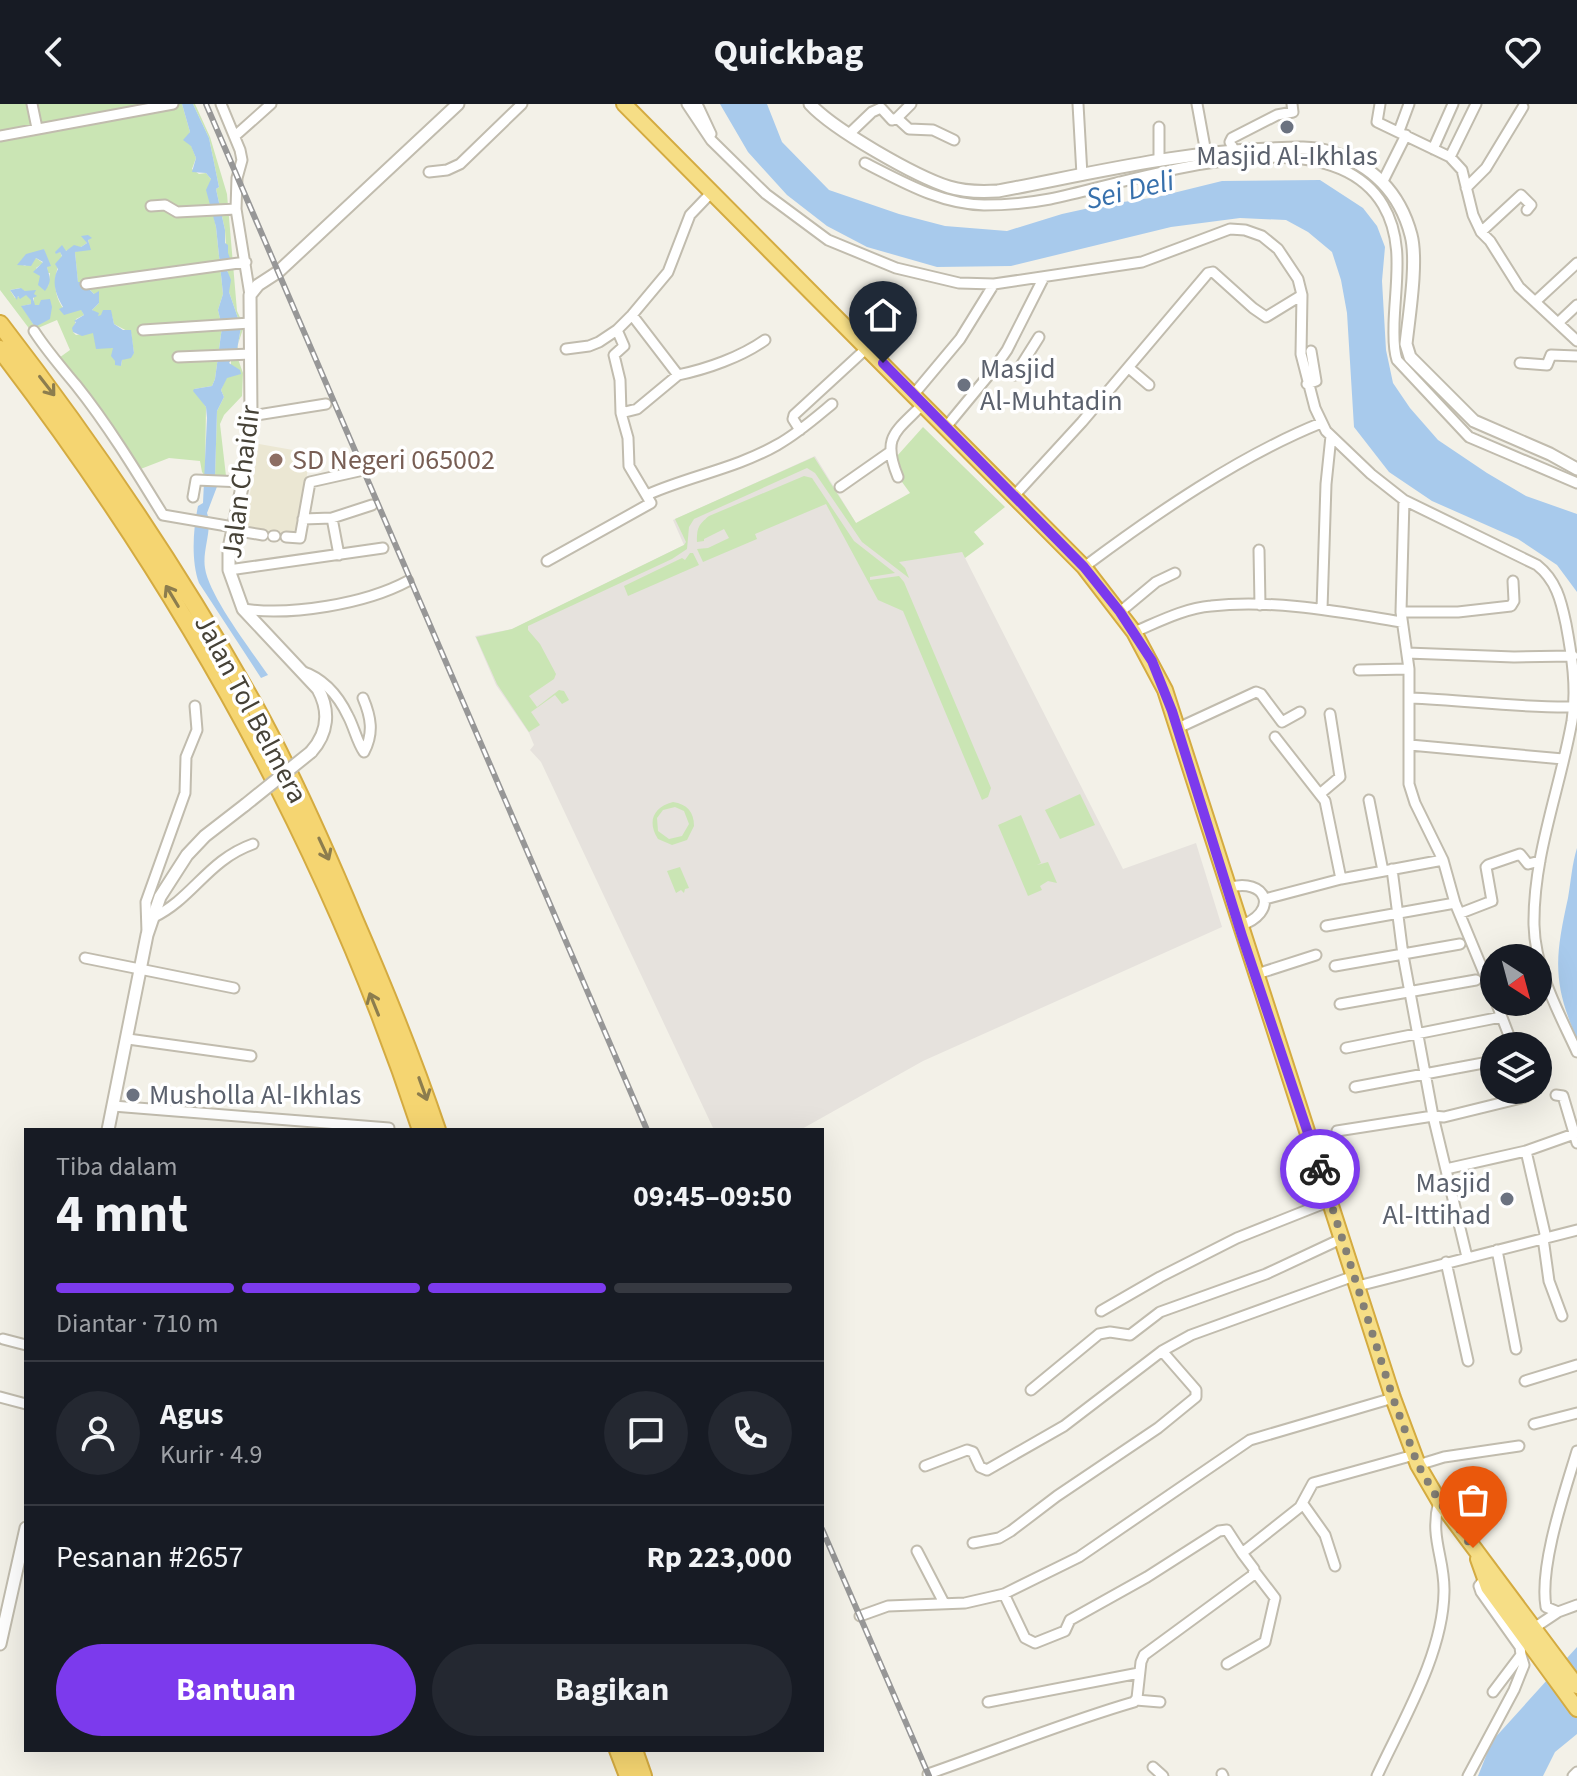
<!DOCTYPE html>
<html lang="id">
<meta charset="utf-8">
<style>
:root{--surface:#171b24;--page:#242831;--text:#f1f3f6;--muted:#9ea1a6;--line:#363941;--accent:#7c3aed}
body{margin:0;font-family:"Source Sans 3",sans-serif;background:var(--page);color:var(--text);height:100vh;display:flex;flex-direction:column;font-size:30px;white-space:nowrap}
*{box-sizing:border-box;margin:0}
p{font-size:26px;color:var(--muted)}
.icon{flex:none;width:44px;height:44px;fill:none;stroke:currentColor;stroke-width:2;stroke-linecap:round;stroke-linejoin:round}
.map{position:relative;flex:1;overflow:hidden}
.panel{position:absolute;left:24px;top:1024px;width:800px;height:624px;display:flex;flex-direction:column;background:var(--surface);border-radius:0px;box-shadow:0 8px 32px #0002}
.panel>*{flex:none}
.needle{width:52px;rotate:144deg}
.buttons{position:absolute;left:1480px;top:840px;display:grid;gap:16px}
.buttons a{display:grid;place-items:center;width:72px;height:72px;border-radius:50%;background:var(--surface);box-shadow:0 8px 32px #0002;font-size:40px}
.pin{position:absolute;display:grid;place-items:center;width:68px;height:68px;color:#fff;margin:-82px -34px;border-radius:50% 50% 50% 0;rotate:-45deg;box-shadow:0 0 8px #0007}
.pin .icon{rotate:45deg}
.courier{position:absolute;display:grid;place-items:center;width:80px;height:80px;margin:-40px;border:6px solid #7c3aed;border-radius:50%;background:#fff;color:#222;box-shadow:0 2px 10px #0007}
.overview em{font-style:normal;font-weight:700}
.overview div{display:flex;flex-direction:column-reverse}
.overview{display:flex;align-items:center;justify-content:space-between;height:136px;padding:0 32px}
h1{font-size:52px;font-weight:700;line-height:60px}
.bar{display:grid;grid-template-columns:repeat(4,1fr);gap:12px 8px;align-content:center;height:96px;padding:0 32px}
.bar i{height:10px;border-radius:6px;background:var(--line)}
.bar .on{background:var(--accent)}
.bar p{grid-column:span 4}
.line{display:flex;align-items:center;gap:20px;padding:0 32px;border-top:2px solid var(--line)}
.line div{flex:1}
.round{display:grid;place-items:center;flex:none;width:84px;height:84px;border-radius:42px;background:var(--page)}
.action{display:flex;gap:16px;margin-top:auto;padding:16px 32px}
.action a{flex:1;height:92px;border-radius:48px;background:var(--accent);color:#fff;font-size:32px;font-weight:700;line-height:92px;text-align:center}
.action a+a{background:var(--page);color:var(--text)}
header{display:flex;justify-content:space-between;align-items:center;height:104px;padding:0 32px;background:var(--surface);font-size:36px;font-weight:700}
.map>svg:first-child{display:block}
.industrial{fill:#e6e2dd}
.education{fill:#ebe7d3}
.green{fill:#cae5b4;fill-rule:evenodd}
.water{fill:#a8caec}
.lines{fill:none;stroke-linecap:round;stroke-linejoin:round}
.minor-casing{stroke:#c1bcae;stroke-width:13}
.tertiary-casing{stroke:#c1bcae;stroke-width:15}
.trunk-casing{stroke:#d4ab41;stroke-width:18}
.motorway-casing{stroke:#d4ab41;stroke-width:20}
.minor{stroke:#fff;stroke-width:9}
.tertiary{stroke:#fff;stroke-width:11}
.trunk{stroke:#f6de86;stroke-width:14}
.motorway{stroke:#f5d571;stroke-width:16}
.rail-casing{stroke:#979797;stroke-width:6}
.rail{stroke:#fff;stroke-width:3;stroke-dasharray:9;stroke-linecap:butt}
.tertiary-bridge-casing{stroke:#c1bcae;stroke-width:15;stroke-linecap:butt}
.tertiary-bridge{stroke:#fff;stroke-width:11}
.oneway{stroke:#8c7d4e}
.done{stroke:#837f75;stroke-width:8;stroke-dasharray:0 14.4}
.route{stroke:#7c3aed;stroke-width:10}
.worship-dot{fill:#6b7280;stroke:#fff;stroke-width:3}
.education-dot{fill:#8d6e63;stroke:#fff;stroke-width:3}
.labels{text-anchor:middle;dominant-baseline:central;stroke-width:7;stroke-linejoin:round;paint-order:stroke}
.worship-label{font-size:28px;fill:#5b616d;stroke:#fff;text-anchor:start}
.education-label{font-size:28px;fill:#785e54;stroke:#fff;text-anchor:start}
.street-label{font-size:28px;fill:#464237;stroke:#fff}
.water-label{font-size:30px;font-style:italic;fill:#3770ac;stroke:#fff}
</style>
<header><svg class="icon" aria-label="back" viewBox="0 0 24 24"><path d="M15 5l-7 7 7 7"/></svg>Quickbag<svg class="icon" aria-label="heart" viewBox="0 0 24 24"><path d="M12 20l-8-8c-3-5 5-10 8-4 3-6 11-1 8 4z"/></svg></header>
<div class="map">
<svg width="1577" height="1672" viewBox="0 0 1577 1672">
<rect width="100%" height="100%" fill="#f3f1e8"/>
<!-- industrial -->
<path class="industrial" d="M815 352 864 432 962 448 1123 765 1196 739 1222 823 923 957 800 1026H714L541 658 530 646 534 641 529 629 496 581 475 532 512 525 684 441 673 416Z"/>
<!-- education -->
<path class="education" d="M259 340 310 349 298 433 243 428Z"/>
<!-- green -->
<path class="green" d="M0 0H182L190 28 186 37 191 41 196 54 192 65 199 70 206 69 211 75 209 90 216 123 223 190 218 206 222 223 215 275 212 282 194 285 206 303 205 372 202 368 200 357 169 354 138 366 56 256 70 246 57 216 31 227 0 186ZM85 134 88 135 89 141 75 148 78 179H83L82 184 87 183 94 190H97L99 199 92 206 98 212H112L114 220 131 229 134 249 122 256 121 262 115 256 114 245 93 228 76 231 73 228 76 215 84 211 81 205 66 208C53 193 52 172 62 153L60 147 56 150 60 144 65 147 81 143 87 139ZM44 145 48 169H50L48 183 36 164 43 159 36 154 25 162 21 160ZM20 184 34 193V201H40L35 223 22 202 31 200V195L26 190 15 194 10 186Z
M193 0H195L210 33 227 90 237 207 244 222 238 240V255L243 269 242 292 224 311 220 320 226 372 215 373 217 307 224 293 221 286 231 262V253L237 246 241 223 229 188 225 126 216 85 219 83 209 34Z
M923 323 1005 403 974 428 984 440 965 454 962 448 899 458 905 464 909 474 862 438 815 369 807 364 694 415 689 423 687 445 672 455 528 522V526L540 540 556 570 554 575 529 592 537 603 559 586 564 587 569 596 562 600 555 591 531 608 540 621 529 628 497 580 476 533 512 525 684 441 686 438 675 415 814 353 856 419 910 389 902 378 897 352Z
M804 372 812 374 854 437 895 469 870 473V476L899 472 904 478 991 684 988 693 982 696 903 507 878 496 826 400 755 430 757 435 703 458 697 445 708 444 729 434 724 425 704 435V437L697 438C697 424 698 421 709 412Z
M690 449H693L699 461 628 492 624 482 682 454 685 456Z
M1080 690 1095 721 1060 735 1045 706Z
M673 698C687 700 694 708 694 722L687 736 672 741 658 735C647 718 653 703 673 698ZM675 703 684 707 689 720 682 732 669 735 658 727 657 714 663 706Z
M1021 711 1041 759 1037 761 1048 758 1057 779 1048 777 1040 782 1042 786 1028 792 998 721Z
M680 763 689 784 685 785 684 789 681 786 676 789 667 767Z"/>
<!-- water -->
<path class="water" d="M182 0H193L209 34 219 83 216 85 225 126V139L228 141V149L231 157 227 166 231 176 229 188 241 223 237 246 229 259 240 266 241 270 227 274 221 286 224 293 217 307 215 373 218 380 207 409C213 425 202 446 205 464 209 492 251 546 268 571L261 574 199 479C191 457 193 425 198 402L203 399 207 314 206 303 193 287 194 285 212 282 215 275 222 223 218 206 223 190 216 123 206 86 211 75 206 69 192 68 196 54 191 42 183 36 190 28Z
M720 0H767L782 38 829 86 899 110 945 122 1007 127 1062 110 1103 101 1157 93 1222 77 1320 76 1363 104 1377 122 1385 143 1382 177 1386 246 1393 279 1410 304 1438 336 1487 369 1526 392 1577 410V488L1557 461 1518 435 1432 397 1389 368 1354 323 1347 209 1341 176 1332 148 1308 128 1286 116 1240 114 1171 123 1011 162 937 163 867 143 827 122 787 91 748 48Z
M88 131 92 134 88 136 91 146 75 148 78 178H83L82 184H88L94 190 99 187V199L92 206 99 209 98 212 101 211 103 206H111L114 220 123 226H131L134 249 131 254 122 256 121 262 115 261V257L111 252 113 244 96 245 93 229 82 232 73 228 72 224 76 218 74 217 84 211 81 206 64 211 59 205 63 203C56 191 51 178 58 165L55 160 62 152 60 148 56 150 55 148 62 141 66 147 74 141 81 143 87 139 81 132Z
M44 145 51 162 47 163C49 172 53 176 45 187L38 181 40 172 33 168 43 158 36 154 31 162 17 161 26 150Z
M21 184 25 187 36 186 34 190 37 192 33 194 35 201H39L41 196 50 195 52 203 50 215 35 223 21 202 31 200V196L26 191 20 195 18 192 17 196 10 186Z
M1577 744V935C1552 878 1555 853 1568 794 1571 777 1572 760 1577 744Z
M1577 1543V1630L1555 1648 1543 1672H1478L1492 1637Z"/>
<g class="lines">
<defs>
<path id="minor" d="M32 0 37 24
M221 0 240 46 242 56 237 74 236 105 250 191
M687 0 711 36 766 90 828 136 896 164 959 179 994 180 1142 158 1230 125 1245 126 1262 132 1278 145 1298 175 1302 191 1301 250 1315 304 1326 327 1371 370 1404 396 1537 461C1556 476 1561 496 1566 520 1572 552 1577 584 1572 617 1560 685 1533 751 1534 821 1535 866 1559 909 1577 948
M697 0 711 30
M1078 0 1082 71
M1197 0 1206 49
M1380 0 1377 18 1450 53 1462 66 1473 111 1481 128 1490 137 1519 183 1577 237
M897 14 911 0
M1159 23V57
M1399 27 1409 0
M849 30 872 8 881 4 892 16 897 14 909 25 933 26 954 36
M0 32 173 0
M235 32 271 0
M1433 45 1453 0
M1234 46 1230 38 1232 34 1277 11 1293 8 1292 0
M1450 53 1476 0
M865 59C903 78 940 100 984 101 1006 101 1029 99 1050 95 1135 78 1327 7 1383 101 1405 138 1395 180 1394 220 1394 232 1393 244 1397 256L1469 333 1577 379
M429 68 447 66 460 60 522 0
M1383 77 1406 31
M1466 84 1486 64 1523 3
M151 102 165 101 177 108 236 105
M1481 128 1521 91 1531 101 1527 106
M86 180 246 158
M1536 197 1577 159
M1559 218 1577 201
M143 226 250 219
M34 227C47 247 61 263 76 281 108 321 136 367 163 411L233 423
M566 245 589 242 599 238 617 226 632 211 668 168 690 111 711 89
M178 253 251 250
M1520 259 1547 261 1551 251 1577 252
M1129 264 1149 281
M678 271C707 265 741 253 765 236
M1015 271 1039 233
M1307 280 1316 277 1311 247
M914 290 960 235 994 180
M621 309 637 305 678 271 632 211
M251 312 326 300
M946 323 993 266 1007 246 1044 173
M800 326 793 315 794 311 868 243
M898 373C881 332 896 328 923 300
M840 383 890 348
M649 390C690 372 737 364 777 341 797 330 814 315 832 300
M1014 392 1082 318 1208 169 1213 168 1253 204 1266 213 1302 191
M193 393 196 376 243 378
M1404 396 1401 508 1409 565V680L1415 699 1443 756 1455 799 1494 893
M332 414 339 451
M303 415 332 414 372 401
M233 426 263 431
M273 432H275
M286 433 300 434 310 378 359 367
M1259 446 1260 501
M547 457 651 399 629 362 628 334 621 309 620 276 614 251 624 242 617 226
M1084 463C1155 410 1239 352 1321 319
M229 466 383 444
M243 505C291 512 365 500 408 477
M1322 505 1326 380 1331 332
M1120 508 1156 478 1175 469
M1401 508H1458L1511 502 1514 497 1513 477
M1134 528C1158 518 1185 504 1211 502 1274 495 1340 508 1402 518
M1407 549 1514 553 1573 552
M1359 566 1409 565
M301 567C323 574 338 591 348 612 354 623 357 638 364 648 374 629 371 613 363 594
M1410 594C1465 596 1518 604 1574 603
M1178 624 1256 588 1261 590 1282 618 1300 608
M1275 633 1325 697 1341 775
M1410 641 1563 655
M1321 689 1340 673 1330 610
M1369 696 1383 767
M1392 765 1403 851 1433 1012 1467 1153
M1227 784C1268 772 1280 809 1239 822
M1265 795 1341 775 1443 756
M1461 809 1492 797 1486 763 1488 761 1520 750 1528 760 1540 757
M154 813C193 794 208 756 253 740
M1326 822 1455 799
M147 828 146 798 185 689 186 653 197 626 195 602
M85 854 234 884
M1335 862 1460 840
M1257 870 1316 851
M1496 898 1513 942
M1340 900 1476 876
M128 935 251 952
M1346 944 1501 913
M1355 983 1494 957
M1556 991 1563 992 1577 1039
M113 1002 389 1024
M1337 1027 1433 1012 1444 1013 1525 993 1529 991 1530 986
M1526 1047 1546 1134
M1446 1065 1526 1047 1574 1030
M1543 1134 1549 1177 1562 1212
M1497 1146 1516 1245
M1446 1158 1468 1257
M1358 1182 1577 1126
M1101 1207 1160 1173 1237 1134 1330 1097
M3 1235 26 1241
M1525 1277 1577 1261
M1031 1286 1099 1230 1110 1228 1130 1231 1160 1208 1266 1170 1343 1134
M0 1293 26 1300
M1534 1320 1577 1309
M1418 1361 1444 1353 1519 1342
M925 1362 967 1346 973 1348 980 1363 987 1366 1064 1322 1162 1247 1191 1231 1354 1172
M1303 1400 1325 1431 1335 1462
M973 1439 999 1434 1011 1427 1057 1392 1158 1324 1196 1293V1286L1162 1247
M917 1447 944 1499
M1485 1474 1479 1482 1481 1488 1520 1543 1521 1551 1493 1588
M1004 1490 1025 1534 1035 1539 1065 1527 1070 1516 1147 1473 1219 1427 1227 1426 1242 1449
M1558 1508 1546 1503C1539 1462 1565 1387 1577 1347
M860 1512 888 1502 965 1499 1004 1490 1079 1453 1250 1336 1393 1294
M1534 1524 1558 1508 1577 1501
M1227 1560 1265 1538 1275 1494 1255 1468
M1136 1596 1160 1598
M988 1598 1139 1569
M1153 1663 1163 1672
M928 1670C997 1646 1065 1618 1134 1598L1137 1594 1141 1558 1144 1551 1253 1471 1254 1465 1242 1449 1300 1403 1313 1379 1414 1351
M1222 1670 1223 1672
M1377 1672C1403 1616 1443 1550 1444 1488 1445 1454 1429 1434 1439 1397
M1468 1672 1514 1586 1524 1561 1521 1551
M1573 1672 1577 1668"/>
<path id="tertiary" d="M810 0C834 26 915 72 949 83 965 88 982 88 998 87 1088 70 1178 48 1269 45 1289 44 1311 42 1330 48 1372 60 1400 89 1411 131 1418 157 1409 212 1406 240L1410 253 1474 317 1550 350 1577 365
M311 648C328 629 330 607 318 585L243 505 229 466V444L242 383 251 312 250 191 258 181 278 168 458 0
M108 1026 147 831 160 793 187 751 205 732 245 701
M0 1540 26 1424"/>
<path id="trunk" d="M624 0 1084 463 1134 528 1165 586 1393 1294 1418 1361 1439 1397 1577 1582
M1478 1455 1488 1483 1577 1605"/>
<path id="motorway" d="M0 220C94 342 180 469 255 603 293 672 325 745 355 817 385 886 413 955 437 1026
M0 245C181 481 328 742 421 1026
M618 1646 628 1672
M634 1646 643 1672"/>
</defs>
<!-- minor casing -->
<use href="#minor" class="minor-casing"/>
<!-- tertiary casing -->
<use href="#tertiary" class="tertiary-casing"/>
<!-- trunk casing -->
<use href="#trunk" class="trunk-casing"/>
<!-- motorway casing -->
<use href="#motorway" class="motorway-casing"/>
<!-- minor -->
<use href="#minor" class="minor"/>
<!-- tertiary -->
<use href="#tertiary" class="tertiary"/>
<!-- trunk -->
<use href="#trunk" class="trunk"/>
<!-- motorway -->
<use href="#motorway" class="motorway"/>
<defs>
<path id="rail" d="M206 0 647 1026
M822 1425 929 1672"/>
</defs>
<!-- rail casing -->
<use href="#rail" class="rail-casing"/>
<!-- rail -->
<use href="#rail" class="rail"/>
<defs>
<path id="tertiary-bridge" d="M245 701 311 648"/>
</defs>
<!-- tertiary-bridge casing -->
<use href="#tertiary-bridge" class="tertiary-bridge-casing"/>
<!-- tertiary-bridge -->
<use href="#tertiary-bridge" class="tertiary-bridge"/>
</g>
<!-- one-way arrows -->
<defs><path id="oneway-shaft" d="M-6 0H5M1.5-3L5.5 0L1.5 3" fill="none" stroke-width="1.6" stroke-linecap="round" stroke-linejoin="round" transform="scale(2)"/></defs>
<g class="oneway">
<use href="#oneway-shaft" transform="translate(47 282) rotate(52)"/>
<use href="#oneway-shaft" transform="translate(172 492) rotate(-121)"/>
<use href="#oneway-shaft" transform="translate(324 745) rotate(65)"/>
<use href="#oneway-shaft" transform="translate(374 900) rotate(-112)"/>
<use href="#oneway-shaft" transform="translate(423 985) rotate(70)"/>
</g>
<g class="lines">
<!-- done -->
<path class="done" d="M1320 1065 1393 1294 1418 1361 1439 1397 1473 1444"/>
<!-- route -->
<path class="route" d="M883 259 1084 463 1120 508 1152 557 1172 607 1242 832 1320 1065"/>
</g>
<!-- markers -->
<g class="worship-dot">
<circle cx="1287" cy="23" r="8"/>
<circle cx="964" cy="281" r="8"/>
<circle cx="133" cy="991" r="8"/>
<circle cx="1507" cy="1095" r="8"/>
</g>
<circle class="education-dot" cx="276" cy="356" r="8"/>
<g class="labels">
<!-- worship labels -->
<g class="worship-label">
<text x="1287" y="52" text-anchor="middle">Masjid Al-Ikhlas</text>
<text x="980" y="265">Masjid<tspan x="980" dy="32">Al-Muhtadin</tspan></text>
<text x="149" y="991">Musholla Al-Ikhlas</text>
<text x="1491" y="1079" text-anchor="end">Masjid<tspan x="1491" dy="32">Al-Ittihad</tspan></text>
</g>
<!-- education labels -->
<g class="education-label">
<text x="292" y="356">SD Negeri 065002</text>
</g>
<!-- street labels -->
<g class="street-label">
<text transform="translate(241 378) rotate(-83)">Jalan Chaidir</text>
<text transform="translate(251 605) rotate(62)">Jalan Tol Belmera</text>
</g>
<!-- water labels -->
<g class="water-label">
<text transform="translate(1130 86) rotate(-13)">Sei Deli</text>
</g>
</g>
</svg>
<div class="buttons">
<a><svg class="needle" viewBox="-14 -14 28 28"><path d="M0-13l5 13h-10z" fill="#e53935"/><path d="M0 13l5-13h-10z" fill="#9ea1a6"/></svg></a>
<a><svg class="icon" aria-label="layers" viewBox="0 0 24 24"><path d="M12 4l9 5-9 5-9-5zM3 14l9 5 9-5"/></svg></a>
</div>
<div class="pin" style="left:1473px;top:1444px;background:#ea580c"><svg class="icon" aria-label="bag" viewBox="0 0 24 24"><path d="M5 8h14l-1 12H6zM9 8a3 3 0 0 1 6 0"/></svg></div>
<div class="pin" style="left:883px;top:259px;background:#1f2937"><svg class="icon" aria-label="home" viewBox="0 0 24 24"><path d="M3 11l9-7 9 7M6 9v11h12V9"/></svg></div>
<div class="courier" style="left:1320px;top:1065px"><svg class="icon" aria-label="bike" viewBox="0 0 24 24"><circle cx="6" cy="16" r="4"/><circle cx="18" cy="16" r="4"/><path d="M6 16l4-8h5l3 8M10 8l3 8H6M13 5h3"/></svg></div>
<section class="panel">
<div class="overview"><div><h1>4 mnt</h1><p>Tiba dalam</p></div><em>09:45–09:50</em></div>
<div class="bar"><i class="on"></i><i class="on"></i><i class="on"></i><i></i><p>Diantar · 710 m</p></div>
<div class="line" style="height:144px"><a class="round"><svg class="icon" aria-label="person" viewBox="0 0 24 24"><circle cx="12" cy="8" r="4"/><path d="M4 21q1-7 8-7t8 7"/></svg></a><div><b>Agus</b><p>Kurir · 4.9</p></div><a class="round"><svg class="icon" aria-label="chat" viewBox="0 0 24 24"><path d="M4 5h16v11H9l-5 4z"/></svg></a><a class="round"><svg class="icon" aria-label="phone" viewBox="0 0 24 24"><path d="M5 4h4l2 5-3 2q2 4 5 5l2-3 5 2v4C11 20 4 13 5 4z"/></svg></a></div>
<div class="line" style="height:104px"><div>Pesanan #2657</div><b>Rp 223,000</b></div>
<div class="action"><a>Bantuan</a><a>Bagikan</a></div>
</section>
</div>
